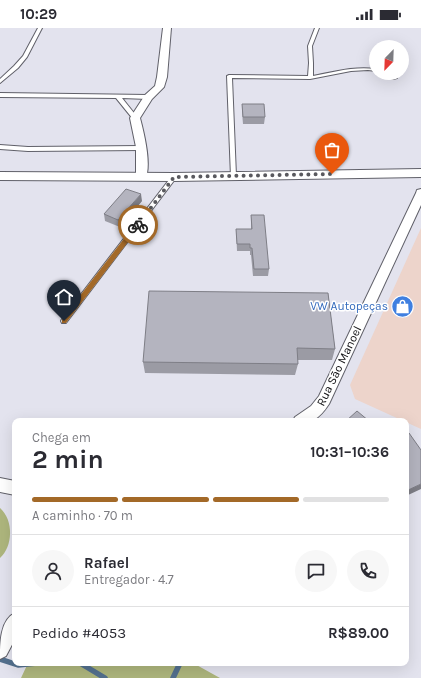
<!DOCTYPE html>
<html lang="pt">
<meta charset="utf-8">
<style>
:root{--surface:#fff;--page:#f7f7f7;--text:#2b2b33;--muted:#7c7c81;--line:#e1e1e2;--accent:#a36928}
body{margin:0;font-family:Karla,sans-serif;background:var(--page);color:var(--text);height:100vh;display:flex;flex-direction:column;font-size:15px;white-space:nowrap}
*{box-sizing:border-box;margin:0}
p{font-size:13px;color:var(--muted)}
.icon{flex:none;width:22px;height:22px;fill:none;stroke:currentColor;stroke-width:2;stroke-linecap:round;stroke-linejoin:round}
.map{position:relative;flex:1;overflow:hidden}
.drawer{position:absolute;left:12px;top:390px;width:397px;height:248px;display:flex;flex-direction:column;background:var(--surface);border-radius:8px;box-shadow:0 4px 16px #0002}
.drawer>*{flex:none}
.needle{width:26px;rotate:203deg}
.tools{position:absolute;left:369px;top:12px;display:grid;gap:8px}
.tools a{display:grid;place-items:center;width:40px;height:40px;border-radius:50%;background:var(--surface);box-shadow:0 4px 16px #0002;font-size:20px}
.pin{position:absolute;display:grid;place-items:center;width:34px;height:34px;color:#fff;margin:-41px -17px;border-radius:50% 50% 50% 0;rotate:-45deg;box-shadow:0 0 4px #0007}
.pin .icon{rotate:45deg}
.courier{position:absolute;display:grid;place-items:center;width:40px;height:40px;margin:-20px;border:3px solid #a36928;border-radius:50%;background:#fff;color:#222;box-shadow:0 1px 5px #0007}
.summary em{font-style:normal;font-weight:700}
.summary div{display:flex;flex-direction:column-reverse}
.summary{display:flex;align-items:center;justify-content:space-between;height:68px;padding:0 20px}
h1{font-size:26px;font-weight:700;line-height:30px}
.bar{display:grid;grid-template-columns:repeat(4,1fr);gap:6px 4px;align-content:center;height:48px;padding:0 20px}
.bar i{height:5px;border-radius:3px;background:var(--line)}
.bar .selected{background:var(--accent)}
.bar p{grid-column:span 4}
.line{display:flex;align-items:center;gap:10px;padding:0 20px;border-top:1px solid var(--line)}
.line div{flex:1}
.round{display:grid;place-items:center;flex:none;width:42px;height:42px;border-radius:21px;background:var(--page)}
.status{display:flex;justify-content:space-between;align-items:center;height:28px;padding:0 20px;background:var(--surface);direction:ltr}
.status svg{height:11px;fill:currentColor}
.map>svg:first-child{display:block}
.industrial{fill:#edd4cb}
.forest{fill:#aeb67d}
.lines{fill:none;stroke-linecap:round;stroke-linejoin:round}
.stream{stroke:#53708e;stroke-width:5.5}
.service-casing{stroke:#606069;stroke-width:2}
.minor-casing{stroke:#606069;stroke-width:2}
.tertiary-casing{stroke:#606069;stroke-width:2}
.service{fill:#fff;fill-rule:evenodd}
.minor{fill:#fff;fill-rule:evenodd}
.tertiary{fill:#fff;fill-rule:evenodd}
.wall{fill:#9b9ba4}
.shaded-wall{fill:#7e7e86}
.building{fill:#b4b4bf;stroke:#7e7e86}
.route{fill:#a36928}
.done{stroke:#59595e;stroke-width:4;stroke-dasharray:0 7.2}
.labels{text-anchor:middle;dominant-baseline:central;stroke-width:3;stroke-linejoin:round;paint-order:stroke}
.shop-label{font-size:12px;fill:#366cbe;stroke:#fff;text-anchor:end}
.street-label{font-size:12px;fill:#0e0e11;stroke:#fff}
</style>
<div class="status"><b>10:29</b><svg viewBox="0 0 49 12"><path d="M0 12V9h3v3zM5 12V6h3v6zM10 12V3h3v9zM15 12V0h3v12zM26 1h20v11H26zM47 4h2v5h-2z"/></svg></div>
<div class="map">
<svg width="421" height="650" viewBox="0 0 421 650">
<rect width="100%" height="100%" fill="#e3e3ee"/>
<!-- industrial -->
<path class="industrial" d="M421 200V401L355 371 350 357Z"/>
<!-- forest -->
<path class="forest" d="M0 480C14 492 13 519 0 530Z
M28 635H193L220 650H21Z"/>
<g class="lines">
<!-- stream -->
<path class="stream" d="M0 631 18 637 37 635
M80 635 105 650
M173 650 180 635"/>
<defs>
<path id="service" d="M38 0H42L27 29 18 40 0 55V51L14 38 23 28Z
M315 0H319L312 18 313 35V48C334 44 354 38 376 41V43L368 42 351 43 310 51 232 50 236 148 235 149H231L227 48 229 47 308 48 309 35 308 18Z
M382 45H388L397 50 393 51Z
M0 65 148 67 151 69 148 71 122 70 138 90 135 92 133 91 116 70 0 69Z
M0 117 28 119 141 118 144 120 141 122 28 123 0 121Z
M174 147 177 149 176 150 66 295H62L61 293 62 291 172 148Z"/>
<path id="minor" d="M163 0H171L167 49 164 59 152 71 140 90C144 105 152 138 145 151H137L136 149V119L130 90 145 67 155 58 157 49Z
M421 161V177L329 376C317 394 313 393 293 393L295 389 311 378 319 368 416 165 417 162Z
M0 450 15 453V467L0 464Z
M15 585V611L6 628 0 631C0 615 0 592 15 585Z"/>
<path id="tertiary" d="M421 141V149L174 153 0 152V144L174 145Z"/>
</defs>
<!-- service casing -->
<use href="#service" class="service-casing"/>
<!-- minor casing -->
<use href="#minor" class="minor-casing"/>
<!-- tertiary casing -->
<use href="#tertiary" class="tertiary-casing"/>
<!-- service -->
<use href="#service" class="service"/>
<!-- minor -->
<use href="#minor" class="minor"/>
<!-- tertiary -->
<use href="#tertiary" class="tertiary"/>
</g>
<!-- wall -->
<path class="wall" d="M242 76 265 89 264 96H243L242 84Z
M142 173 120 199 105 193 104 186Z
M251 187 269 241 268 248H253L251 227H250V223H237L236 201H251Z
M328 265 335 321 332 332H297L298 336 295 347 145 345 143 334Z"/>
<!-- shaded-wall -->
<path class="shaded-wall" d="M141 166 142 173 120 199 118 192Z
M421 456V461L406 468V463Z"/>
<!-- building -->
<path class="building" d="M242 76H264L265 89H243Z
M126 161 141 166 118 192 104 186Z
M251 187H264L269 241H254L252 220H250V216H237L236 201H252Z
M149 263 328 265 335 321 297 320 298 336 143 334Z
M357 383 369 393H346Z
M409 405 421 422V456L406 463V406Z"/>
<!-- route -->
<path class="route" d="M136 195 141 197 66 295H62V291Z"/>
<g class="lines">
<!-- done -->
<path class="done" d="M138 197 174 149 332 146"/>
</g>
<!-- icons -->
<defs>
<symbol id="shop-disc" viewBox="-11 -11 22 22"><circle r="9.5" fill="#3f7fe0" stroke="#fff"/><path d="M-5-2.5h2.3a2.7 3.5 0 0 1 5.4 0H5L5.5 6h-11ZM-1.5-2.5h3a1.5 2.3 0 0 0-3 0Z" fill="#fff"/></symbol>
</defs>
<g fill-rule="evenodd">
<use href="#shop-disc" x="390" y="266" width="25" height="25"/>
</g>
<g class="labels">
<!-- shop labels -->
<g class="shop-label">
<text x="388" y="278">VW Autopeças</text>
</g>
<!-- street labels -->
<g class="street-label">
<text transform="translate(339 338) rotate(-64)">Rua São Manoel</text>
</g>
</g>
</svg>
<div class="tools">
<a><svg class="needle" viewBox="-14 -14 28 28"><path d="M0-13l5 13h-10z" fill="#e53935"/><path d="M0 13l5-13h-10z" fill="#7c7c81"/></svg></a>
</div>
<div class="pin" style="left:332px;top:146px;background:#ea580c"><svg class="icon" aria-label="bag" viewBox="0 0 24 24"><path d="M5 8h14l-1 12H6zM9 8a3 3 0 0 1 6 0"/></svg></div>
<div class="pin" style="left:64px;top:293px;background:#1f2937"><svg class="icon" aria-label="home" viewBox="0 0 24 24"><path d="M3 11l9-7 9 7M6 9v11h12V9"/></svg></div>
<div class="courier" style="left:138px;top:197px"><svg class="icon" aria-label="bike" viewBox="0 0 24 24"><circle cx="6" cy="16" r="4"/><circle cx="18" cy="16" r="4"/><path d="M6 16l4-8h5l3 8M10 8l3 8H6M13 5h3"/></svg></div>
<section class="drawer">
<div class="summary"><div><h1>2 min</h1><p>Chega em</p></div><em>10:31–10:36</em></div>
<div class="bar"><i class="selected"></i><i class="selected"></i><i class="selected"></i><i></i><p>A caminho · 70 m</p></div>
<div class="line" style="height:72px"><a class="round"><svg class="icon" aria-label="person" viewBox="0 0 24 24"><circle cx="12" cy="8" r="4"/><path d="M4 21q1-7 8-7t8 7"/></svg></a><div><b>Rafael</b><p>Entregador · 4.7</p></div><a class="round"><svg class="icon" aria-label="chat" viewBox="0 0 24 24"><path d="M4 5h16v11H9l-5 4z"/></svg></a><a class="round"><svg class="icon" aria-label="phone" viewBox="0 0 24 24"><path d="M5 4h4l2 5-3 2q2 4 5 5l2-3 5 2v4C11 20 4 13 5 4z"/></svg></a></div>
<div class="line" style="height:52px"><div>Pedido #4053</div><b>R$89.00</b></div>
</section>
</div>
